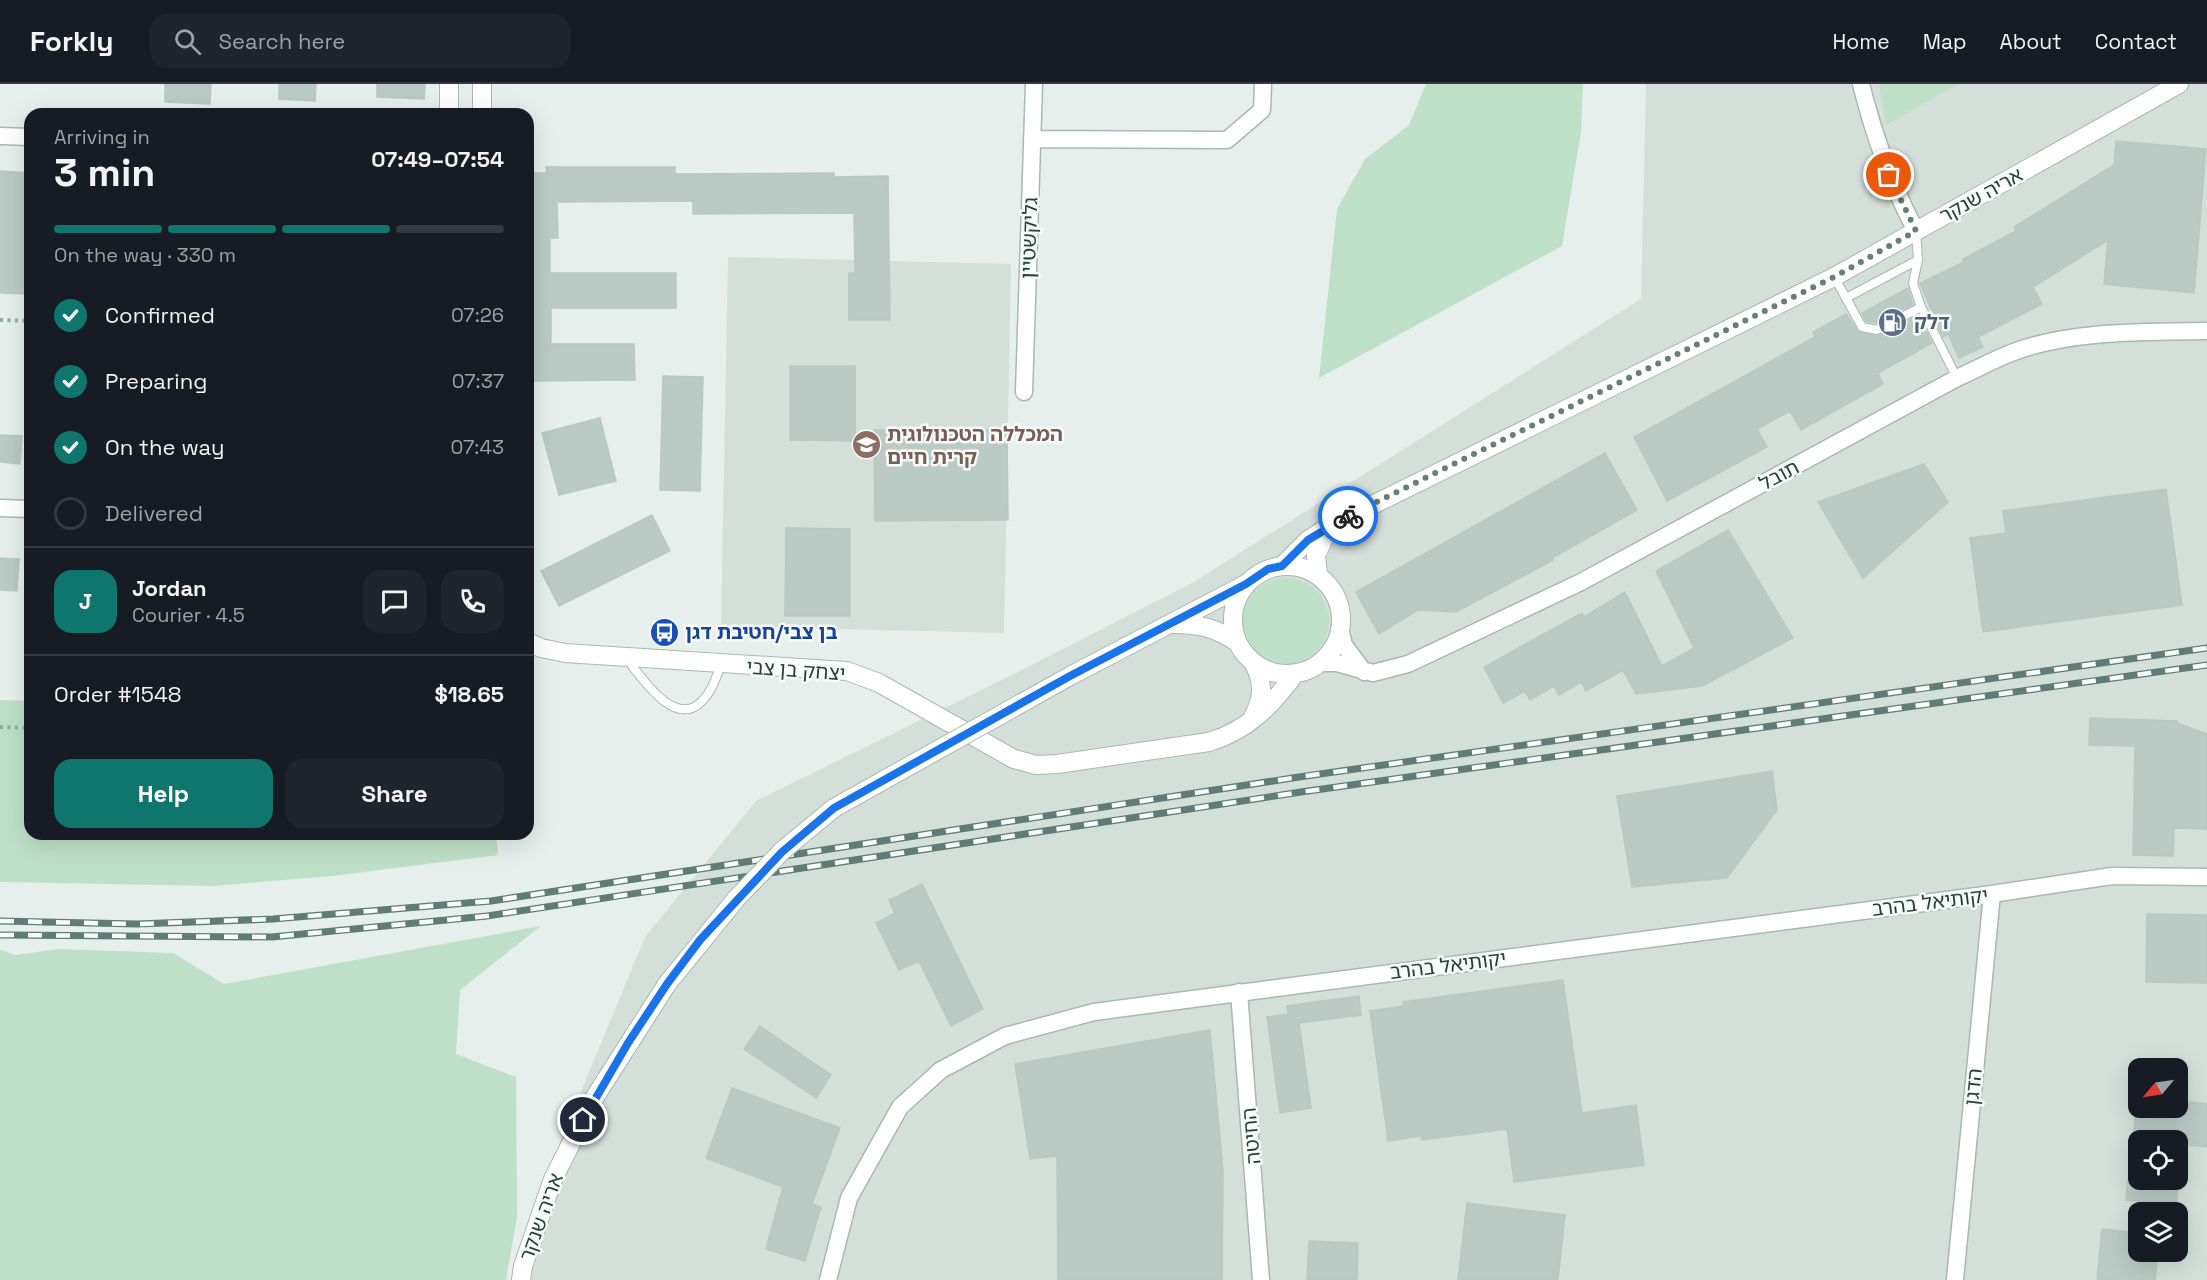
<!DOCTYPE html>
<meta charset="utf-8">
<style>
:root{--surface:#171b24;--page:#20242c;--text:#f1f3f6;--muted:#9ea1a6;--line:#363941;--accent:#0f766e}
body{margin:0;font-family:"Space Grotesk","Noto Sans Hebrew",sans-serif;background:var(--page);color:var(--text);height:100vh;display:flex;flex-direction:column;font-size:22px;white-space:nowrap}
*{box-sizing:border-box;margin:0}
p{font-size:20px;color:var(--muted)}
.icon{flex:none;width:33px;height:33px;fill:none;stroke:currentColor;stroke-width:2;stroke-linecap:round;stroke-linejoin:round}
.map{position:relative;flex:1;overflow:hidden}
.details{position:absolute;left:24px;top:24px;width:510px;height:732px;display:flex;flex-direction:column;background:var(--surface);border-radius:18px;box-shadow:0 6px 24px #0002}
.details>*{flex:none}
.needle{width:39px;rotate:241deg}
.fabs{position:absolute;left:2128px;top:974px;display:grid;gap:12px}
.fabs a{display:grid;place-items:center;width:60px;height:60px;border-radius:12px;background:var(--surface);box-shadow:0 6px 24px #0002;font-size:30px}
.pin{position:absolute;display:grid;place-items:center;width:51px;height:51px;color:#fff;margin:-26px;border:3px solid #fff;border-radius:50%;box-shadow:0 2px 6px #0007}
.courier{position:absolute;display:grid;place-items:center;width:60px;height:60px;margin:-30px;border:4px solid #1a73e8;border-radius:50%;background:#fff;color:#222;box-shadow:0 2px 8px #0007}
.headline em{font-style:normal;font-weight:800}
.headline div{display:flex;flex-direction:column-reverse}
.headline{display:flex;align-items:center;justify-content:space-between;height:102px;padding:0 30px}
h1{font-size:39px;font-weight:800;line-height:45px}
.bar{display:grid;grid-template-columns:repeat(4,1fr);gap:9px 6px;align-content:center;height:72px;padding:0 30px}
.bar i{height:8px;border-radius:4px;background:var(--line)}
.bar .current{background:var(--accent)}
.bar p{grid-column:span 4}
.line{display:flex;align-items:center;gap:15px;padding:0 30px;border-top:2px solid var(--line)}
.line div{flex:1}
.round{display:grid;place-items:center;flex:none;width:63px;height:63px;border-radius:18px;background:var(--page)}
ol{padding:0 30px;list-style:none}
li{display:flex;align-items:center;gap:18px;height:66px}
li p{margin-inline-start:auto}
li .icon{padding:6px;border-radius:50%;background:var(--accent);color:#fff;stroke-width:4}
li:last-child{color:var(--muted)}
li i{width:33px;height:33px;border:3px solid var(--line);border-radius:50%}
.cta{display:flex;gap:12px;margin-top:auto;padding:12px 30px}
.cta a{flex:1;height:69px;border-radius:18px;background:var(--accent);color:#fff;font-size:24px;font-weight:800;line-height:69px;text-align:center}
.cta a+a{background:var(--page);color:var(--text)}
header{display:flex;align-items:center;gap:36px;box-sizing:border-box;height:84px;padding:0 30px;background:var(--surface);border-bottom:2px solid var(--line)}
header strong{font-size:28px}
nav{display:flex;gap:33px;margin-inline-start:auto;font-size:21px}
.search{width:420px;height:54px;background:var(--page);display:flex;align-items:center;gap:15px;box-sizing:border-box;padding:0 21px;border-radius:18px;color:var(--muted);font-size:22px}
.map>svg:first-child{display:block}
.built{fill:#d4dfda;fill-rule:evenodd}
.green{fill:#bfe0c8}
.building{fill:#bbcac4;stroke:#b8c9c2;stroke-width:1.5}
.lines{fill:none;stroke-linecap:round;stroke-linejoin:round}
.service-casing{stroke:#a8b8b2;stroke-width:10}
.minor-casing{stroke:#a8b8b2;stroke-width:19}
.tertiary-casing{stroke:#a8b8b2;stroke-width:20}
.path{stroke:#86b3a5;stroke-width:4;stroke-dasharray:3 4.5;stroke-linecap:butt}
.service{stroke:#fff;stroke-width:8}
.minor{stroke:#fff;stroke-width:16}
.tertiary{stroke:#fff;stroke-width:18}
.rail-casing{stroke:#5f7d75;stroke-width:7}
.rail{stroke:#f7fbf9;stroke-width:4.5;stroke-dasharray:14;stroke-linecap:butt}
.tertiary-bridge-casing{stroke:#a8b8b2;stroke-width:20;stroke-linecap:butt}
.tertiary-bridge{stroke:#fff;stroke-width:18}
.done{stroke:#687f78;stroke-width:6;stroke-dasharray:0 10.8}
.route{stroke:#1a73e8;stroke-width:8}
.labels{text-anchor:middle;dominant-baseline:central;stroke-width:5;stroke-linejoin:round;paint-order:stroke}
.street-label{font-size:20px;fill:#24423a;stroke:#f7fbf9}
.service-label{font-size:20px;font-weight:bold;fill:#4e5e75;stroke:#f7fbf9;text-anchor:start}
.education-label{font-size:20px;font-weight:bold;fill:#785e54;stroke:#f7fbf9;text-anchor:start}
.transit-label{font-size:20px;font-weight:bold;fill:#164399;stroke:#f7fbf9;text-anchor:start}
</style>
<header>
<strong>Forkly</strong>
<div class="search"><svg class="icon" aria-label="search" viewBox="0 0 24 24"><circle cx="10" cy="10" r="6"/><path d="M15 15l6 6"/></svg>Search here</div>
<nav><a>Home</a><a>Map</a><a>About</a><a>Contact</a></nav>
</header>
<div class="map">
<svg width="2207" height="1196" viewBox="0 0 2207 1196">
<rect width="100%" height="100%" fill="#e6efeb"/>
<!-- built -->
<path class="built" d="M1646 0H2207V1196H525L541 1104 645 853 756 717 1016 589 1194 498 1641 215ZM2139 984H2178V1023H2139ZM2139 1056H2178V1095H2139ZM2139 1128H2178V1167H2139Z
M728 173 1011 180 1004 549 721 542Z"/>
<!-- green -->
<path class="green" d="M1426 0H1583L1581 48 1562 162 1319 294 1337 125 1365 75 1409 41Z
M1879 0H1959L1886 41Z
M1243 537a43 43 0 1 1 86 0a43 43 0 1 1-86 0Z
M0 616 30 617V750H496L498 771 333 792 213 802 0 798Z
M541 842 460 906 456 970 516 993 517 1133 506 1196H0V866L16 871 59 865 173 869 224 900Z"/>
<!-- building -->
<path class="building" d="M165 0H211L210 20 165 18Z
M279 0H316L315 17 279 15Z
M377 0H425L424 15 377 13Z
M2116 57 2206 65 2194 209 2104 200 2108 156 2033 203 2042 220 1978 253 1983 263 1959 274 1948 250 1943 253 1920 199 1964 178 1963 175 2016 147 2014 143 2114 81Z
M546 83H675V90L834 89V93L888 92 890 236H849V189H855L854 129 693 130V117L557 118 558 154H550V189H676V224H551V260H634L635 296 528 297V89H547Z
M0 87 30 89V210L0 209Z
M1908 204 1913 220 1876 239 1866 237 1862 229Z
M1846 230 1858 248 1876 252 1918 232 1932 259 1878 289 1883 300 1801 346 1790 327 1757 345 1767 363 1667 417 1634 353 1815 253 1813 248Z
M790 282H855V357L790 356Z
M663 292 703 293 700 407 660 406Z
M600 334 616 397 559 411 542 349Z
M874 346H1007L1008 436 875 437Z
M0 351 22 352 20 380 0 378Z
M1605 369 1637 426 1552 474 1553 476 1456 528 1418 526 1379 550 1356 508Z
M1924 380 1948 418 1863 494 1818 418Z
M2166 405 2182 521 1983 548 1970 454 2006 449 2003 427Z
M652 431 670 467 559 522 541 487Z
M786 444 850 445V532H785Z
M1728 446 1793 554 1702 602 1636 610 1623 586 1586 607 1581 598 1559 611 1554 602 1530 616 1525 607 1503 619 1484 583 1582 529 1584 533 1625 508 1662 582 1694 564 1656 487Z
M0 474 19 475 17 507 0 506Z
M2090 634 2177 637V639L2207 650V745L2174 744 2173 772 2133 771 2135 662 2089 661Z
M1772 687 1777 726 1727 794 1632 803 1617 712Z
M922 800 983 925 951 942 919 877 899 886 876 839 895 829 889 816Z
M2147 830 2207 831V899L2146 898Z
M1563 896 1582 1029 1636 1021 1644 1081 1514 1098 1507 1045 1422 1056 1421 1052 1388 1057 1370 927 1404 922 1403 918Z
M1359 912 1361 931 1299 939 1311 1024 1280 1029 1267 933 1288 930 1287 922Z
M760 942 831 991 816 1014 744 965Z
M1210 946 1223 1087 1222 1196H1058L1057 1072 1030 1075 1015 980Z
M732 1004 840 1044 812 1120 821 1123 805 1177 766 1165 783 1103 706 1074Z
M2178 1016 2207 1020V1063L2178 1060V1056H2133L2136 1023H2178Z
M2128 1095H2179L2176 1122 2126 1116Z
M1467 1119 1565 1131 1558 1196H1458Z
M2102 1145 2139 1149V1167H2158L2155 1196H2097Z
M1309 1157 1358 1159 1357 1196H1307Z"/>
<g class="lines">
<defs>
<path id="service" d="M1918 176 1913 199 1921 223 1957 294
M1834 193 1846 214 1918 176 1916 148
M1846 214 1862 243 1877 246 1921 223
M626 574C640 591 674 645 701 618 712 608 716 593 721 581"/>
<path id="minor" d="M1861 0C1874 52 1891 100 1916 147
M0 52 30 53
M1032 55 1227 56 1262 26 1263 0
M1024 308 1034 0
M0 424 30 425
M1340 544 1344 561 1364 588
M1320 579H1337L1373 589 1408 580 1581 498 1957 294C1975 286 1993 276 2011 269 2069 246 2146 248 2207 247
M1239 908 1261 1196
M828 1196 849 1114 900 1023 941 986 1005 952 1094 928 1992 810 2112 792 2207 793
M1955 1196 1992 810"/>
<path id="tertiary" d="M449 30V0
M482 30V0
M1233 536a54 54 0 1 1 108 0a54 54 0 1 1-108 0Z
M1282 482 1308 456 1330 442 1834 193 2179 0
M1318 491 1316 471 1329 444
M1173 540C1199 540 1217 544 1238 559
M528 558 541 564 565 569 847 587 879 599 1014 675 1036 681 1057 680 1209 658C1247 647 1272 621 1295 590
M1070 592 1246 500
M1253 633C1263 614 1264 599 1254 580
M521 1196 523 1182 553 1095 593 1016 667 900"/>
</defs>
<!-- service casing -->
<use href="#service" class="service-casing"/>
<!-- minor casing -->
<use href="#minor" class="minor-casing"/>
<!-- tertiary casing -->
<use href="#tertiary" class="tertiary-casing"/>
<!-- path -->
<path class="path" d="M0 236 30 237
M0 643 30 644"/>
<!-- service -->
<use href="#service" class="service"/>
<!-- minor -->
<use href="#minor" class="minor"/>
<!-- tertiary -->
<use href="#tertiary" class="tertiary"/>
<defs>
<path id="rail" d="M0 837 137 840 273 835 491 817 1299 693 2207 564
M0 851 272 853 487 832 1301 708 2207 581"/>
</defs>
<!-- rail casing -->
<use href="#rail" class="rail-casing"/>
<!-- rail -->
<use href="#rail" class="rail"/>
<defs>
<path id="tertiary-bridge" d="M667 900 736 815 782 767 834 724 1070 592"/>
</defs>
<!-- tertiary-bridge casing -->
<use href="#tertiary-bridge" class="tertiary-bridge-casing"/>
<!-- tertiary-bridge -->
<use href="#tertiary-bridge" class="tertiary-bridge"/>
</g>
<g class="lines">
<!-- done -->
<path class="done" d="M1348 432 1834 193 1916 147 1889 91"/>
<!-- route -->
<path class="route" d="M583 1036 628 959 667 900 700 856 782 768 834 724 1070 592 1246 500 1268 485 1282 482 1308 456 1348 432"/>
</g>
<!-- icons -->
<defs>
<symbol id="fuel-disc" viewBox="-11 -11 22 22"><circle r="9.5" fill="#5c6f8a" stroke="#f7fbf9"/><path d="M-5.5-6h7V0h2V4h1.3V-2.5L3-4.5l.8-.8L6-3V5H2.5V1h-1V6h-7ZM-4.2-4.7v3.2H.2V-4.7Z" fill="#fff"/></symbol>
<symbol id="university-disc" viewBox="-11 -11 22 22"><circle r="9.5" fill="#8d6e63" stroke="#f7fbf9"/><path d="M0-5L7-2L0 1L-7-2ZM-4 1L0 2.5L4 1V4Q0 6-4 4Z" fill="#fff"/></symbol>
<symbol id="bus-disc" viewBox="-11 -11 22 22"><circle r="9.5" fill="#1a4fb4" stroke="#f7fbf9"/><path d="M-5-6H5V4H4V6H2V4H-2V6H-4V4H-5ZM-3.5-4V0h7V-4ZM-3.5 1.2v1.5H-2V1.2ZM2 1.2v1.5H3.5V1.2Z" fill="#fff"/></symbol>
</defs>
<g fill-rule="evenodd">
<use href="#fuel-disc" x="1876" y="222" width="33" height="33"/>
<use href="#university-disc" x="850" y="344" width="33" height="33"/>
<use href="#bus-disc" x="648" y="532" width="33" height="33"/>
</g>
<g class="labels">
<!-- street labels -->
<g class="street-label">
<text transform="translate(1981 111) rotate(-29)">אריה שנקר</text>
<text transform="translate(1029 154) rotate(-88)">גליקשטיין</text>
<text transform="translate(1779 391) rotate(-28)">תובל</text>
<text transform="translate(796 586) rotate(4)">יצחק בן צבי</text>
<text transform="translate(1930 818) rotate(-7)">יקותיאל בהרב</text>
<text transform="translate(1448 881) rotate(-7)">יקותיאל בהרב</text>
<text transform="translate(1973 1003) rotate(-84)">הדגן</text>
<text transform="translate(1251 1052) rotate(-95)">החיטה</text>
<text transform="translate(541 1133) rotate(-70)">אריה שנקר</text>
</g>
<!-- service labels -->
<g class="service-label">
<text x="1914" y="238">דלק</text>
</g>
<!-- education labels -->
<g class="education-label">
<text x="887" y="350">המכללה הטכנולוגית<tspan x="887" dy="23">קרית חיים</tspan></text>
</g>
<!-- transit labels -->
<g class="transit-label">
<text x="685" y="548">בן צבי/חטיבת דגן</text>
</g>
</g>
</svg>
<div class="fabs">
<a><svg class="needle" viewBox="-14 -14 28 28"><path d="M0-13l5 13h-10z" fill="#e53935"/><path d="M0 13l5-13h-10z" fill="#9ea1a6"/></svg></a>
<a><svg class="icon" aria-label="locate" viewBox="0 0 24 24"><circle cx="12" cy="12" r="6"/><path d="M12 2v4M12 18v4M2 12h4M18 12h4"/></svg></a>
<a><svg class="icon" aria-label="layers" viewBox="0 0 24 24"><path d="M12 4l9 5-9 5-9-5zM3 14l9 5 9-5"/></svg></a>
</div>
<div class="pin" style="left:1889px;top:91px;background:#ea580c"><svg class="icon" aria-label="bag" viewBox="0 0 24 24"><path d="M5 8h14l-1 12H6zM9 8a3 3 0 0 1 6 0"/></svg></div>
<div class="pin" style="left:583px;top:1036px;background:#1f2937"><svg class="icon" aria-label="home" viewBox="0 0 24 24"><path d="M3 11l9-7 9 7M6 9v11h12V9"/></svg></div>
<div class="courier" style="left:1348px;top:432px"><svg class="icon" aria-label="bike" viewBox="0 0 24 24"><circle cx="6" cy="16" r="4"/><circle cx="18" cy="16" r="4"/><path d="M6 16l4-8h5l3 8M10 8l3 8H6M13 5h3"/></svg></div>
<section class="details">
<div class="headline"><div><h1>3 min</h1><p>Arriving in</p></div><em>07:49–07:54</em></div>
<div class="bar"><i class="current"></i><i class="current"></i><i class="current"></i><i></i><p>On the way · 330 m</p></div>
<ol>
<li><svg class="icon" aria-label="check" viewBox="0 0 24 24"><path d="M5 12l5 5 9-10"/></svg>Confirmed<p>07:26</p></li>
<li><svg class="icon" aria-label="check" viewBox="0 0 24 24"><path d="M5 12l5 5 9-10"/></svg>Preparing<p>07:37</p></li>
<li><svg class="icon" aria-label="check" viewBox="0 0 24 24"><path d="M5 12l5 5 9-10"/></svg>On the way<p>07:43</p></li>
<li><i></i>Delivered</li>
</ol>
<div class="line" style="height:108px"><b class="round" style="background:var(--accent);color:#fff">J</b><div><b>Jordan</b><p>Courier · 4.5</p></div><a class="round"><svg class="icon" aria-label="chat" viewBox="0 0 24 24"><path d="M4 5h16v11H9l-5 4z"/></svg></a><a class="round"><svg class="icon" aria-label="phone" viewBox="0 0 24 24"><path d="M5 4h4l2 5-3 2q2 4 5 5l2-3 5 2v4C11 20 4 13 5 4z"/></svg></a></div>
<div class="line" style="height:78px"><div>Order #1548</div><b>$18.65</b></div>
<div class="cta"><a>Help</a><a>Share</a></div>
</section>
</div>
